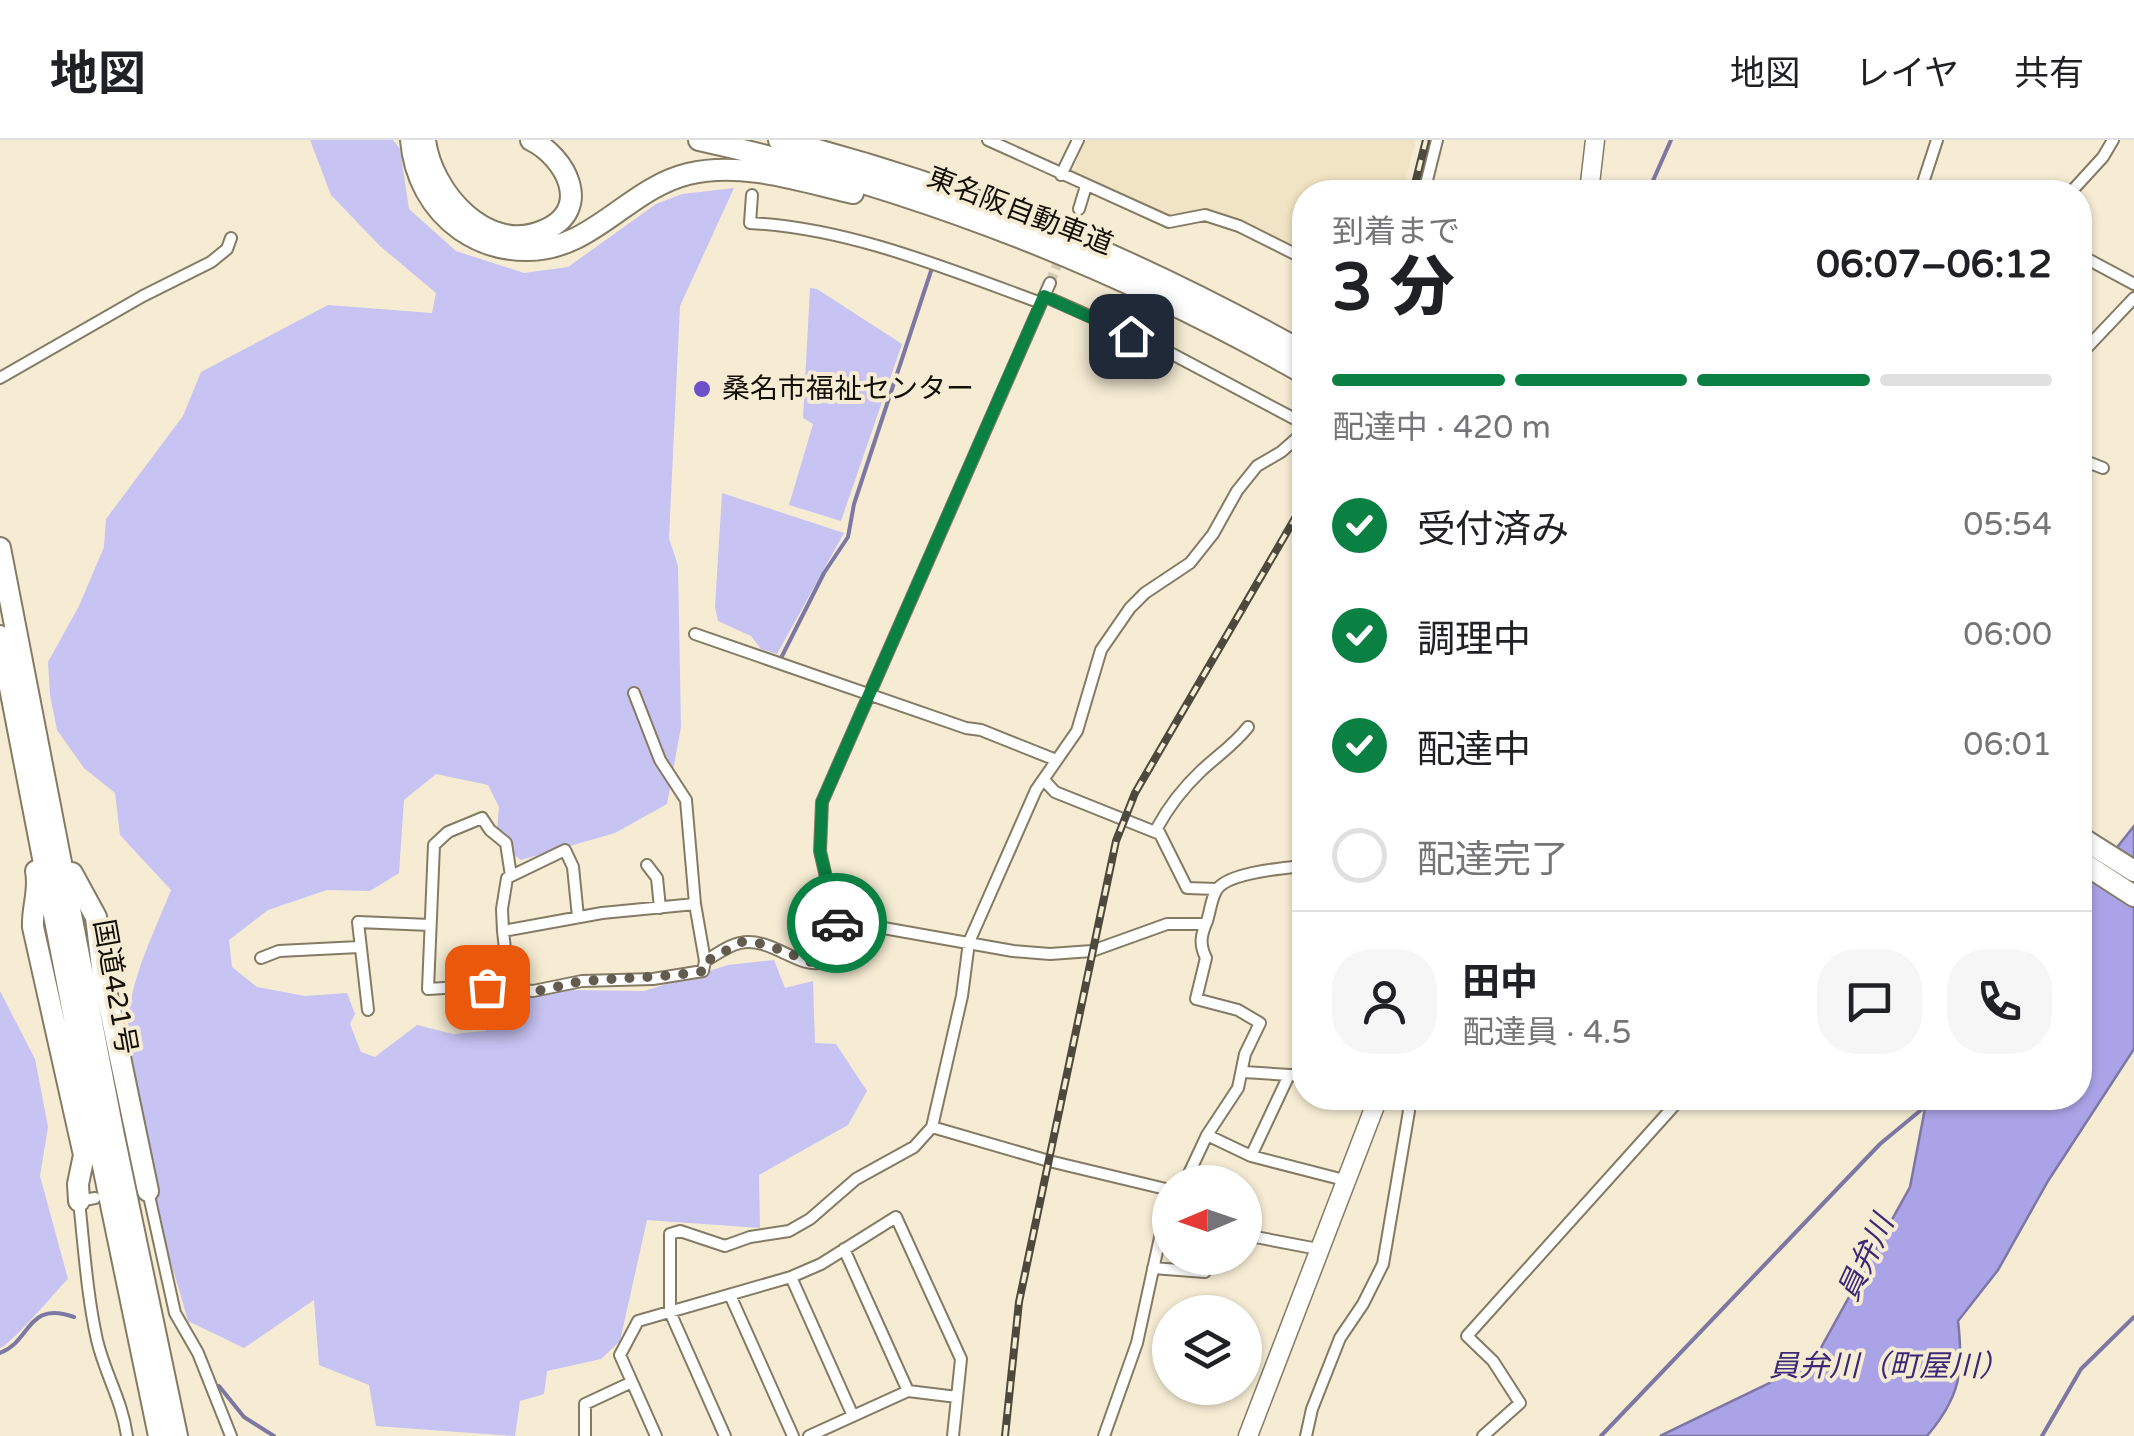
<!DOCTYPE html>
<html lang="ja">
<meta charset="utf-8">
<style>
:root{--surface:#fff;--page:#f6f6f6;--text:#202124;--muted:#757577;--line:#e0e0e0;--accent:#0b8043}
body{margin:0;font-family:"Varela Round","Noto Sans JP",sans-serif;background:var(--page);color:var(--text);height:100vh;display:flex;flex-direction:column;font-size:38px;white-space:nowrap}
*{box-sizing:border-box;margin:0}
p{font-size:32px;color:var(--muted)}
.icon{flex:none;width:55px;height:55px;fill:none;stroke:currentColor;stroke-width:2;stroke-linecap:round;stroke-linejoin:round}
.map{position:relative;flex:1;overflow:hidden}
.sheet{position:absolute;left:1292px;top:40px;width:800px;height:930px;display:flex;flex-direction:column;background:var(--surface);border-radius:40px;box-shadow:0 2px 8px #0004}
.sheet>*{flex:none}
.needle{width:65px;rotate:268deg}
.controls{position:absolute;left:1152px;top:1025px;display:grid;gap:20px}
.controls a{display:grid;place-items:center;width:110px;height:110px;border-radius:50%;background:var(--surface);box-shadow:0 2px 8px #0004;font-size:50px}
.pin{position:absolute;display:grid;place-items:center;width:85px;height:85px;color:#fff;margin:-42px;border-radius:20px;box-shadow:0 5px 15px #0006}
.courier{position:absolute;display:grid;place-items:center;width:100px;height:100px;margin:-50px;border:8px solid #0b8043;border-radius:50%;background:#fff;color:#222;box-shadow:0 2px 12px #0007}
.head em{font-style:normal;font-weight:800}
.head div{display:flex;flex-direction:column-reverse}
.head{display:flex;align-items:center;justify-content:space-between;height:170px;padding:0 40px}
h1{font-size:65px;font-weight:800;line-height:75px}
.bar{display:grid;grid-template-columns:repeat(4,1fr);gap:15px 10px;align-content:center;height:120px;padding:0 40px}
.bar i{height:12px;border-radius:8px;background:var(--line)}
.bar .active{background:var(--accent)}
.bar p{grid-column:span 4}
.line{display:flex;align-items:center;gap:25px;padding:0 40px;border-top:2px solid var(--line)}
.line div{flex:1}
.round{display:grid;place-items:center;flex:none;width:105px;height:105px;border-radius:40px;background:var(--page)}
ol{padding:0 40px;list-style:none}
li{display:flex;align-items:center;gap:30px;height:110px}
li p{margin-inline-start:auto}
li .icon{padding:10px;border-radius:50%;background:var(--accent);color:#fff;stroke-width:4}
li:last-child{color:var(--muted)}
li i{width:55px;height:55px;border:5px solid var(--line);border-radius:50%}
header{display:flex;align-items:center;gap:60px;box-sizing:border-box;height:140px;padding:0 50px;background:var(--surface);border-bottom:2px solid var(--line)}
header strong{font-size:48px}
nav{display:flex;gap:55px;margin-inline-start:auto;font-size:35px}
.map>svg:first-child{display:block}
.built{fill:#f1e4c4}
.green{fill:#c7c3f3}
.water{fill:#aba3e7;stroke:#7d77a4;stroke-width:2.5}
.lines{fill:none;stroke-linecap:round;stroke-linejoin:round}
.stream{stroke:#7d77a4;stroke-width:4}
.street-tunnel{stroke:#d4cbb5;stroke-width:10;stroke-dasharray:10 5;stroke-linecap:butt}
.street-casing{stroke:#847b65;stroke-width:14}
.primary-casing{stroke:#847b65;stroke-width:21}
.highway-casing{stroke:#847b65;stroke-width:24}
.street{stroke:#fff;stroke-width:10}
.primary{stroke:#fff;stroke-width:18}
.highway{stroke:#fff;stroke-width:20}
.rail-casing{stroke:#4d493c;stroke-width:8}
.rail{stroke:#f6ecd4;stroke-width:4;stroke-dasharray:11;stroke-linecap:butt}
.done{stroke:#625c4f;stroke-width:10;stroke-dasharray:0 18}
.route{stroke:#0b8043;stroke-width:12}
.poi-dot{fill:#6c50c9;stroke:#f6ecd4;stroke-width:4}
.labels{text-anchor:middle;dominant-baseline:central;stroke-width:8;stroke-linejoin:round;paint-order:stroke}
.street-label{font-size:28px;fill:#120f07;stroke:#f6ecd4}
.poi-label{font-size:28px;fill:#120f07;stroke:#f6ecd4;text-anchor:start}
.water-label{font-size:30px;font-style:italic;fill:#3b2877;stroke:#f6ecd4}
</style>
<header>
<strong>地図</strong>
<nav><a>地図</a><a>レイヤ</a><a>共有</a></nav>
</header>
<div class="map">
<svg width="2134" height="1296" viewBox="0 0 2134 1296">
<rect width="100%" height="100%" fill="#f6ecd4"/>
<!-- built -->
<path class="built" d="M1085 0H1416L1402 52H1305V115L1237 80 1203 70 1170 75 1073 31Z"/>
<!-- green -->
<path class="green" d="M310 0H393L400 9 409 69 456 111 524 133 568 127 656 64 682 54 734 48 680 166 669 398 678 426 681 587 667 664 615 693 521 720 496 702 499 667 488 645 436 634 404 660 399 733 370 751 327 750 268 770 229 800 232 827 257 847 305 856 347 853 355 874 350 884 361 912 375 917 417 885 453 894 486 891 506 857 568 850 644 851 728 825 774 820 785 848 813 841 815 903 836 904 867 951 848 985 759 1035 760 1088 647 1080 620 1201 601 1219 547 1231 544 1254 520 1261 515 1296 376 1286 369 1245 319 1225 314 1160 244 1208 188 1181C163 1090 110 942 133 851 141 817 158 783 171 750L120 695 115 653 84 628 57 590 50 555 48 522 79 466 104 407 106 379 183 276 201 232 328 165 432 173 436 153 380 106 331 55Z
M810 148 817 149 902 204 841 381 789 365 813 284 803 278Z
M722 353 844 393 777 514 761 509 751 496 718 481 715 467Z
M0 851 35 919 48 987 40 1036 68 1139C55 1152 12 1204 0 1208Z"/>
<!-- water -->
<path class="water" d="M2134 686V909L2048 1041 1998 1130 1958 1181C1964 1232 1960 1257 1927 1296H1660L1813 1222 1910 1047 1927 958H2080V754Z"/>
<g class="lines">
<!-- stream -->
<path class="stream" d="M1648 52 1671 0
M780 520 824 433 848 397 854 364 931 131
M0 1213C32 1201 26 1160 74 1177
M219 1246 244 1277 274 1296
M1601 1296 1880 1004 1927 965
M2042 1296 2081 1229 2134 1177"/>
<!-- street-tunnel -->
<path class="street-tunnel" d="M1050 143 1079 69"/>
<defs>
<path id="street" d="M988 0 1169 82 1205 75 1239 86 1305 119
M1061 35 1078 0
M1424 52 1437 0
M1920 52 1937 0
M2071 52 2103 17 2113 0
M752 55 750 83C850 88 948 129 1041 163
M1079 69 1086 46
M2080 115 2134 144
M1044 156 1159 207 1293 278 1305 280
M2080 215 2134 158
M0 238 143 156 211 122 227 109 231 98
M2080 319 2103 328
M695 494 966 588 981 590 1056 620
M634 553 660 620 686 660 695 764 705 821C716 815 728 805 740 803 771 796 799 830 823 822L838 790 820 711 822 662 1050 143
M1044 640 1055 652 1160 694
M647 725 657 738 660 768
M511 736 506 703 490 690 482 678 448 692 434 705 428 849 509 844 503 791 602 773 695 764
M1217 749 1187 748 1157 688C1169 666 1183 648 1201 631 1218 615 1234 605 1248 587
M837 783 861 784 1013 811 1050 814 1092 811 1167 784H1204
M503 791 502 769 507 738 565 710 573 727 578 777
M261 818 279 811 359 807
M509 844 515 849 533 851 582 841 653 839 703 831 705 821
M368 870 358 782 430 785
M1244 932 1305 936
M932 987 1049 1021 1170 1050
M1207 995 1251 1016 1344 1040
M1251 1016 1289 935
M1185 1042 1207 995 1238 948 1245 914 1260 883 1238 870 1196 859 1206 818C1199 804 1201 795 1207 781 1210 772 1211 760 1216 751 1226 732 1285 728 1305 726
M145 1051H148L175 1173 198 1213 231 1296
M95 1058 79 1061C84 1107 87 1155 97 1200 105 1234 122 1260 127 1296
M1245 1095 1318 1109
M844 1109 908 1251
M1153 1128 1205 1132
M791 1137 853 1276
M730 1155 793 1296
M585 1296V1264L632 1242
M656 1296 620 1215 638 1181 791 1137 821 1124 896 1077 961 1219 953 1296
M725 1296 670 1172V1094L680 1091 725 1106 750 1097 789 1091 810 1079 856 1039 914 1007 932 987 962 856 969 802 1036 650 1077 591 1101 510 1130 468 1145 453 1190 423 1213 394 1237 351 1257 326 1281 312 1305 291
M809 1296 908 1251 957 1257
M1104 1296 1137 1203 1161 1093 1170 1075
M1306 1296 1312 1269 1340 1198 1363 1164 1383 1124 1409 971 1405 958
M1483 1296 1520 1263 1493 1221 1467 1196 1681 958"/>
<path id="primary" d="M1589 52 1595 0
M1248 1296 1378 958"/>
<path id="highway" d="M411 0C414 36 431 69 461 90 480 103 503 110 526 110 592 111 627 49 688 34 743 21 800 41 853 53
M425 0C431 51 487 117 545 90 593 69 566 17 531 0
M699 0C913 47 1115 126 1305 234
M779 0C964 46 1140 120 1305 213
M0 408 114 996 177 1296
M0 496 97 997 159 1296
M2080 697 2134 731
M2080 721 2134 756
M36 731C40 751 32 767 33 787L84 1015 78 1044 79 1061
M72 733 96 777 103 836 148 1051"/>
</defs>
<!-- street casing -->
<use href="#street" class="street-casing"/>
<!-- primary casing -->
<use href="#primary" class="primary-casing"/>
<!-- highway casing -->
<use href="#highway" class="highway-casing"/>
<!-- street -->
<use href="#street" class="street"/>
<!-- primary -->
<use href="#primary" class="primary"/>
<!-- highway -->
<use href="#highway" class="highway"/>
<defs>
<path id="rail" d="M1413 52 1426 0
M1005 1296 1019 1162 1116 701 1135 653 1305 361"/>
</defs>
<!-- rail casing -->
<use href="#rail" class="rail-casing"/>
<!-- rail -->
<use href="#rail" class="rail"/>
</g>
<g class="lines">
<!-- done -->
<path class="done" d="M487 847C509 844 515 852 533 851 551 850 568 842 587 841 626 837 664 838 704 831L705 822 742 802 765 804 816 824C830 820 839 798 837 783"/>
<!-- route -->
<path class="route" d="M837 783 820 711 822 662 1044 156 1131 196"/>
</g>
<!-- markers -->
<circle class="poi-dot" cx="702" cy="249" r="10"/>
<g class="labels">
<!-- street labels -->
<g class="street-label">
<text transform="translate(1020 71) rotate(21)">東名阪自動車道</text>
<text transform="translate(115 847) rotate(80)">国道421号</text>
</g>
<!-- poi labels -->
<g class="poi-label">
<text x="722" y="249">桑名市福祉センター</text>
</g>
<!-- water labels -->
<g class="water-label">
<text transform="translate(1866 1118) rotate(-65)">員弁川</text>
<text x="1889" y="1226">員弁川（町屋川）</text>
</g>
</g>
</svg>
<div class="controls">
<a><svg class="needle" viewBox="-14 -14 28 28"><path d="M0-13l5 13h-10z" fill="#e53935"/><path d="M0 13l5-13h-10z" fill="#757577"/></svg></a>
<a><svg class="icon" aria-label="layers" viewBox="0 0 24 24"><path d="M12 4l9 5-9 5-9-5zM3 14l9 5 9-5"/></svg></a>
</div>
<div class="pin" style="left:487px;top:847px;background:#ea580c"><svg class="icon" aria-label="bag" viewBox="0 0 24 24"><path d="M5 8h14l-1 12H6zM9 8a3 3 0 0 1 6 0"/></svg></div>
<div class="pin" style="left:1131px;top:196px;background:#1f2937"><svg class="icon" aria-label="home" viewBox="0 0 24 24"><path d="M3 11l9-7 9 7M6 9v11h12V9"/></svg></div>
<div class="courier" style="left:837px;top:783px"><svg class="icon" aria-label="car" viewBox="0 0 24 24"><path d="M5 17H2v-5l4-1 3-4h7l3 4 3 1v5h-3M9 17h6M6 11h13"/><circle cx="7" cy="17" r="2"/><circle cx="17" cy="17" r="2"/></svg></div>
<section class="sheet">
<div class="head"><div><h1>3 分</h1><p>到着まで</p></div><em>06:07–06:12</em></div>
<div class="bar"><i class="active"></i><i class="active"></i><i class="active"></i><i></i><p>配達中 · 420 m</p></div>
<ol>
<li><svg class="icon" aria-label="check" viewBox="0 0 24 24"><path d="M5 12l5 5 9-10"/></svg>受付済み<p>05:54</p></li>
<li><svg class="icon" aria-label="check" viewBox="0 0 24 24"><path d="M5 12l5 5 9-10"/></svg>調理中<p>06:00</p></li>
<li><svg class="icon" aria-label="check" viewBox="0 0 24 24"><path d="M5 12l5 5 9-10"/></svg>配達中<p>06:01</p></li>
<li><i></i>配達完了</li>
</ol>
<div class="line" style="height:180px"><a class="round"><svg class="icon" aria-label="person" viewBox="0 0 24 24"><circle cx="12" cy="8" r="4"/><path d="M4 21q1-7 8-7t8 7"/></svg></a><div><b>田中</b><p>配達員 · 4.5</p></div><a class="round"><svg class="icon" aria-label="chat" viewBox="0 0 24 24"><path d="M4 5h16v11H9l-5 4z"/></svg></a><a class="round"><svg class="icon" aria-label="phone" viewBox="0 0 24 24"><path d="M5 4h4l2 5-3 2q2 4 5 5l2-3 5 2v4C11 20 4 13 5 4z"/></svg></a></div>
</section>
</div>
